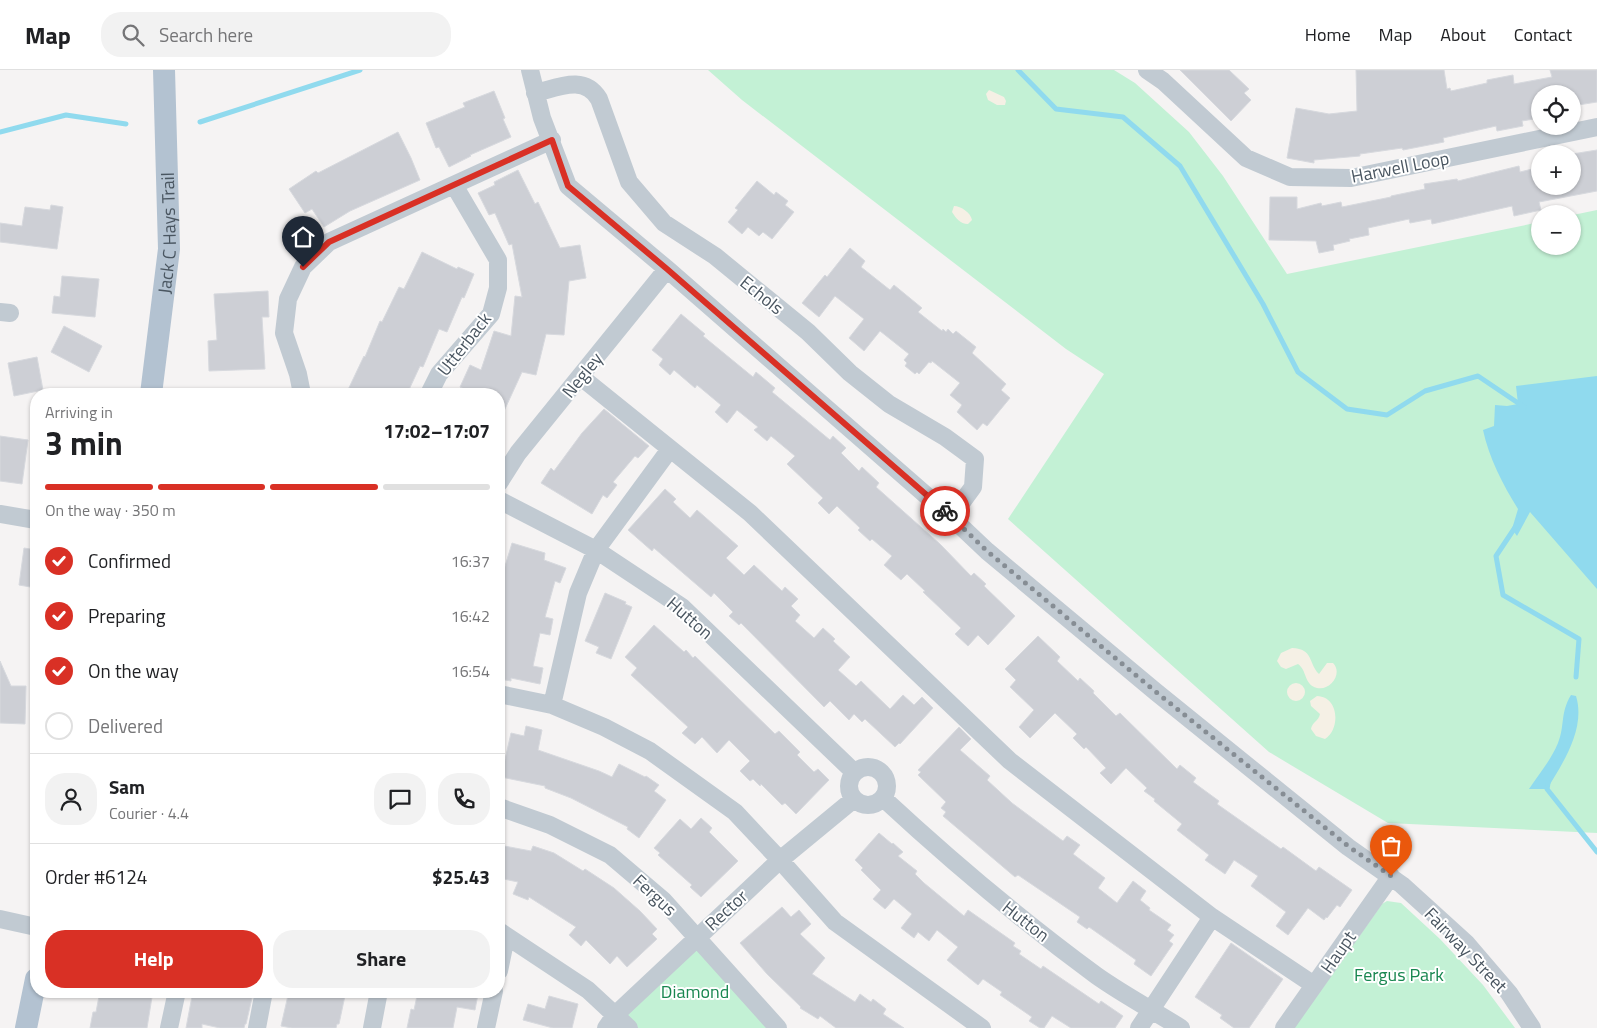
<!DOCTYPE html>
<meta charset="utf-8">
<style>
:root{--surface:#fff;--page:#f2f2f2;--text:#202124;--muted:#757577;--line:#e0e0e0;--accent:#d93025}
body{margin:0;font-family:"Titillium Web",sans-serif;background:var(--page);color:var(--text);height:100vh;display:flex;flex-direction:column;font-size:19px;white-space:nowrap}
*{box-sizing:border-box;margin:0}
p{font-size:16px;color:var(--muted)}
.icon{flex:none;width:28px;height:28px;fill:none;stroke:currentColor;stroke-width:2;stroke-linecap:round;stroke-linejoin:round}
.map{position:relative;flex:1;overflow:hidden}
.drawer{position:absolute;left:30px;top:318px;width:475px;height:610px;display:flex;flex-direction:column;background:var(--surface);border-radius:20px;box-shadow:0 1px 4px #0004}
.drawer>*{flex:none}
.buttons{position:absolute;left:1531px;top:15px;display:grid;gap:10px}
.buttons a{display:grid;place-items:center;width:50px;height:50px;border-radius:50%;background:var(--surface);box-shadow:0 1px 4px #0004;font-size:25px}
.pin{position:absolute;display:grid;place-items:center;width:42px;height:42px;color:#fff;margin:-51px -21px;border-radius:50% 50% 50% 0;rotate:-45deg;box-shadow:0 0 5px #0007}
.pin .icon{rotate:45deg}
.courier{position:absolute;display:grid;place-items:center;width:50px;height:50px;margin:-25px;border:4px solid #d93025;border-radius:50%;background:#fff;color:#222;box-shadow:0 1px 6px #0007}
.head em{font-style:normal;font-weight:700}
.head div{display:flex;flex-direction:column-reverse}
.head{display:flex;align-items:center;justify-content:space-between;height:85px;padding:0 15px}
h1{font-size:32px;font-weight:700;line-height:38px}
.bar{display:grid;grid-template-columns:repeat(4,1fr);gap:8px 5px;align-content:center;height:60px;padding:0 15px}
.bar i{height:6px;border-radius:4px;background:var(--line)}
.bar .active{background:var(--accent)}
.bar p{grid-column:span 4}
.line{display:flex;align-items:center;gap:12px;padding:0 15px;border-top:1px solid var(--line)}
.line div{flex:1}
.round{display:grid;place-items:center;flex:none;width:52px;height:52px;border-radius:20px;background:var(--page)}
ol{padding:0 15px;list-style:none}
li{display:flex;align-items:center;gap:15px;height:55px}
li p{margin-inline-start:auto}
li .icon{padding:5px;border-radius:50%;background:var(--accent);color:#fff;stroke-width:4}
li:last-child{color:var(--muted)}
li i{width:28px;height:28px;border:2px solid var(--line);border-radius:50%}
.primary-button{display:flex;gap:10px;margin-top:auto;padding:10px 15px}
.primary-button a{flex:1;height:58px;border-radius:20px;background:var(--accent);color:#fff;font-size:20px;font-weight:700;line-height:58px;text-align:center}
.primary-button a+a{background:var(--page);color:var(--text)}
header{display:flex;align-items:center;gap:30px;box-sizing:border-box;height:70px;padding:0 25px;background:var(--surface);border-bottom:1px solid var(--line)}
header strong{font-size:24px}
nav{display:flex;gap:28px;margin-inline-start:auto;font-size:18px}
.search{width:350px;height:45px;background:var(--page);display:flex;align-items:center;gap:12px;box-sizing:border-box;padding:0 18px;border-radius:20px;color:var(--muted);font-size:19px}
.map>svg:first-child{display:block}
.green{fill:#c3f1d5}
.sand{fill:#f5f0e5}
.water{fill:#90daee}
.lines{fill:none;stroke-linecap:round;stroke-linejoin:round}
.stream{stroke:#90daee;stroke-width:5}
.building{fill:#cdcfd5;stroke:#d7d9de}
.minor{stroke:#c1cad2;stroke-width:18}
.major{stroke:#b3c2d1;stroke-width:22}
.done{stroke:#868d94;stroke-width:5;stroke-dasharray:0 9}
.route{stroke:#d93025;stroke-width:6}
.labels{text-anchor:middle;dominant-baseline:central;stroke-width:4;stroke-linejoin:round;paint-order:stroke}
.street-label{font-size:18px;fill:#4a5661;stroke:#fff}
.park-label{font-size:18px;fill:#17864f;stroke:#fff}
</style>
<header>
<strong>Map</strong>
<div class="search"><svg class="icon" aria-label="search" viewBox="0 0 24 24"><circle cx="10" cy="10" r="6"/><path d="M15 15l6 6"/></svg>Search here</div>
<nav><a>Home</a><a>Map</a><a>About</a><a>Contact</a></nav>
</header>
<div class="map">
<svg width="1597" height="958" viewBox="0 0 1597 958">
<rect width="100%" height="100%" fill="#f5f3f3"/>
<!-- green -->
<path class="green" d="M708 0H1114L1135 13 1189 62 1223 106 1287 204 1540 152V176H1572L1573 145 1597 140V763L1388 753 1269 682 1008 449 1104 304 1066 279 742 30Z
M1387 831 1401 833 1440 869 1483 915 1515 958H1294L1382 834Z
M697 869 771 958H632L617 945Z"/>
<!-- sand -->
<path class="sand" d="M989 20 1004 27 1006 31 1005 35H997L988 30 986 24Z
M954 136C961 136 971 143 972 150L968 154C960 154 956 148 952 142Z
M1292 578C1314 579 1308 593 1319 604L1327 593H1333C1343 603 1331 621 1317 618 1304 615 1307 600 1298 594L1286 599 1281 597 1277 591 1281 583Z
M1287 622a9 9 0 1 1 18 0a9 9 0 1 1-18 0Z
M1317 626C1340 627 1340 660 1325 669L1316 666 1311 659C1312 652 1319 651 1320 644L1311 636 1310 631Z"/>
<!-- water -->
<path class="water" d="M1597 306V519L1530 442 1517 466 1512 459 1518 439C1503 415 1489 388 1483 360L1494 356 1495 335 1507 336 1518 334 1516 316Z
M1571 625 1576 626C1586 658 1563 693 1547 719H1529C1539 704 1551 690 1558 673 1565 656 1560 643 1571 625Z"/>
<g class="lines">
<!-- stream -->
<path class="stream" d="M1018 0 1056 39 1123 47 1180 96 1263 234 1298 302 1347 339 1387 345 1425 321 1478 306 1524 337
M200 52 360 0
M0 62 66 45 126 54
M1516 456 1496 486 1503 525 1579 569 1576 607
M1548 713 1547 719 1597 782"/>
</g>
<!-- building -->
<path class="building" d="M1180 0H1229L1249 19 1244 23 1251 30 1231 51Z
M1356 0H1444L1447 19 1450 18 1451 21 1487 13V10L1513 5 1514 14 1552 7 1550 0H1597V32L1572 36V24H1540V48L1522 51 1523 56 1497 61 1496 56 1443 68 1444 72 1403 80 1402 78 1360 84V86L1314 90V93L1287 88 1296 38 1329 44 1357 41Z
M494 21 505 48 503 49 511 67 470 85 471 86 449 97 439 77 436 78 426 53 465 37 463 33Z
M398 62 411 88 420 110 350 141 324 157 312 139 305 143 289 119 316 101 318 103Z
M1597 80V121L1539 132 1541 140 1514 146 1512 136 1432 154 1431 149 1410 153 1409 149 1368 158 1369 165 1349 169 1350 171 1333 175 1334 180 1319 183 1316 171 1269 170 1270 127H1297V139L1321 133 1322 136 1341 132 1342 137 1391 127V126L1425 119 1424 114 1457 109 1458 111 1519 96 1520 102 1532 99 1536 116H1572V84Z
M518 100 535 134 538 132 560 178 580 175 586 208 569 211 564 265 546 264 536 305 522 302 499 352V324H475L460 317 470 295 481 300 494 261 511 266 515 226 522 227 512 174 509 175 495 143 489 145 478 123 495 115 494 112Z
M757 111 774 125 776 122 788 131 785 135 794 142 772 169 763 162 759 166 748 157 742 164 728 152 738 140 735 138Z
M51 135 63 137 57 179 0 172V153L22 156 25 137 50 140Z
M850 178 865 191 861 197 890 220 894 215 922 238 918 242 942 261 943 259 946 262 948 259 953 264 956 261 976 277 972 283 1006 314 1001 320 1010 328 987 356 983 353 977 360 957 342 962 335 950 325 960 313 932 291 931 293 929 292 919 304 917 302 915 304 905 296 907 293 904 290 909 284 880 261 864 281 849 268 864 249 835 226 819 247 802 233 825 205 827 207Z
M422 182 457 199 458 197 474 204 464 228 462 227 447 262 439 259 423 297 420 296 407 324H346L364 286 365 287 380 251 382 252 399 217 404 219Z
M62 206 99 209 95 247 52 243 54 226 60 227Z
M268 221 269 247H262L265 299 209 301 208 271 217 270 214 224Z
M681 244 705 264 703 266 753 307 756 302 775 318 772 322 830 370 833 366 846 378 841 383 859 401 862 397 879 413 876 417 940 474 971 506 974 503 986 514 984 516 1015 546 988 575 978 565 968 576 955 564 961 558 923 522 925 521 907 504 901 510 884 495 892 486 872 469 870 471 858 460 860 458 837 436 829 444 818 433 823 428 787 394 795 386 771 366 767 371 754 360 758 357 737 340 727 353 715 342 721 335 697 315 695 318 674 300 670 305 659 295 663 289 652 280Z
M64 256 102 276 89 302 51 282Z
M37 287 43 320 14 326 8 293Z
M604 339 649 376 638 388 635 386 613 412 617 415 607 428 603 425 592 444 541 413 551 398 554 401 582 363Z
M0 366 28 370 22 414 0 411Z
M665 419 676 429 673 432 690 448 697 440 738 476 726 488 744 505 754 495 782 521 785 517 798 529 791 536 800 545 795 551 814 568 823 558 835 569 833 571 850 587 838 600 856 616 861 611 890 639 903 625 914 635 922 627 933 638 900 674 899 673 895 677 865 649 862 652 854 644 849 650 830 631 824 637 741 553 739 555 729 546 733 542 714 523 711 527 654 478 652 481 628 460Z
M512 473 545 483 544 490 566 498 560 513 555 511 545 547 553 549 550 565 540 563 533 596 543 598 540 614 511 608V611L499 609V516Z
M24 478 36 480V518L19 515Z
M605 523 626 532 625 534 632 537 611 589 596 583 599 577 585 571Z
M654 555 684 582 686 580 693 588 695 586 775 664 779 661 800 682 797 685 814 702 818 699 829 710 796 744 785 733 782 735 761 714 760 716 753 709 750 711 740 701 750 691 729 670 717 683 702 667 695 674 682 663 688 657 631 605 637 598 625 587Z
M1038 566 1060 587 1057 591 1078 611 1080 608 1094 621 1093 623 1116 646 1120 643 1177 699 1180 695 1196 708 1193 712 1219 731 1217 734 1281 779 1283 777 1316 801 1319 797 1352 820 1340 837 1337 835 1327 848 1326 847 1324 850 1308 838 1288 865 1276 856 1286 842 1251 816 1258 806 1234 790 1225 804 1205 790 1209 785 1177 760 1182 754 1154 731 1155 729 1144 721 1147 718 1126 698 1111 714 1100 703 1106 698 1086 677 1084 679 1073 668 1077 664 1055 643 1030 668 1019 657 1034 640 1010 617 1016 610 1005 599Z
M0 591 11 616H26L25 654 0 653Z
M526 656 542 660 538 680 599 701 612 707 619 694 645 707 646 706 659 715 654 721 666 730 639 768 627 759 628 757 571 728 545 718V716L501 707 511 663 524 666Z
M959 657 971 669 960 680 990 706 987 710 1012 733 1063 771 1067 766 1080 775 1073 784 1105 808 1098 818 1117 833 1133 811 1146 821 1140 830 1150 838 1149 840 1171 855 1167 860 1174 865 1169 871 1173 874 1151 906 1134 894 1136 890 1089 857 1087 859 1077 852 1080 847 1018 805 1015 807 943 746 946 742 941 738 946 732 918 705 921 702 918 700Z
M701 748 712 758 709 762 738 791 701 827 690 817 692 815 658 785 660 783 654 778 680 749 691 759Z
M879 763 892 774 893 773 903 782 898 786 917 801 915 804 924 813 964 846 968 840 1015 873 1013 876 1021 881 1019 884 1041 899 1043 896 1099 934 1101 931 1123 946 1115 958H1071L1052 946 1044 958H1040L1029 951 1032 947 1000 925 1002 922 983 909 978 915 947 890 958 877 937 860 929 871 918 862 914 868 901 858 912 844 894 829 885 839 873 829 881 820 861 800 863 798 855 790Z
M499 775 531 781 533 776 554 783 583 801 585 799 614 818 640 841 657 859 652 864 657 869 627 897 617 886 610 894 586 870 581 876 569 865 576 857 529 827 528 830 513 824 518 812 499 808Z
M782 837 791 847 799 840 811 854 800 864 825 888 812 904 855 932 860 924 871 932 873 929 886 939 883 944 904 958H836L820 946 818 949 800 938 801 937 767 904 740 873Z
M1231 873 1283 909 1249 958H1234L1220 948 1222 945 1195 927Z
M100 921H153L147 958H90L93 942H96Z
M193 921H238L253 924 246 954H245L244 958H220L202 954V958H186Z
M289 921H346L339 954H337L336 958H292L281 956Z
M418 921H465L478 924 475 940 457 937 453 958H407L411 939 414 940Z
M549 926 578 934 572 958H553L523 950 528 934 545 939Z"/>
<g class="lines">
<!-- minor -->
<path class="minor" d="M530 0 542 48 568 116 667 199 951 447 987 481 1156 622 1348 777 1402 815 1467 874 1509 923 1532 958
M1147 0 1163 11 1246 88 1290 107 1351 108 1597 57
M535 23C557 18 584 4 599 29L629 112 664 153 715 186 808 262 850 303 889 334 945 367 975 389 973 417 951 447
M0 242 10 243
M581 307 750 443 1010 691 1212 847 1314 915
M302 324 298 304 284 263 288 229 303 197 329 172 552 70
M429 324 439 304 491 244 498 218V190L454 115
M499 413 518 383 667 199
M499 430 596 480 682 537 854 702
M0 444 36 450
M499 624 552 635 604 657 650 681 735 742 780 790 835 852 982 958
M552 635 578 523 596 480 670 379
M849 716a19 19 0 1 1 38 0a19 19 0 1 1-38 0Z
M883 728C951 791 1022 851 1097 906 1124 925 1154 941 1181 958
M499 737 550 755 610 785 663 830 778 958
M0 849 36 857
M499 861 588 920 629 958
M499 901 506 867
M169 958 177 921
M257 958 264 921
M372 958 379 921
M486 958 494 921
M606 958 615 945 780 790 854 729
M1139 958 1212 847
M1284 958 1391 806"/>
<!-- major -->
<g class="major">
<path id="s1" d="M151 324 169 179 164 0"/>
<path d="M26 958 36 909"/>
</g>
</g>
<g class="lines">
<!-- done -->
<path class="done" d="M945 441 987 481 1156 622 1348 776 1391 806"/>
<!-- route -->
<path class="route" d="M303 197 329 172 552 70 568 116 667 199 945 441"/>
</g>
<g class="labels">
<!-- street labels -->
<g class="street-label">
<text transform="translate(1400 97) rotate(-11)">Harwell Loop</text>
<text stroke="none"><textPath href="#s1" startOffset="162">Jack C Hays Trail</textPath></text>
<text transform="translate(762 225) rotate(39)">Echols</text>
<text transform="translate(464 274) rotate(-52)">Utterback</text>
<text transform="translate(582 305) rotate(-51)">Negley</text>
<text transform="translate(690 548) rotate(41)">Hutton</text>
<text transform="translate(655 825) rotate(43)">Fergus</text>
<text transform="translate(726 840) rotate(-43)">Rector</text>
<text transform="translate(1026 851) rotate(38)">Hutton</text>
<text transform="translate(1466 880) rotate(46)">Fairway Street</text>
<text transform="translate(1338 882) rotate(-55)">Haupt</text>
</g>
<!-- park labels -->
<g class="park-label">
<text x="1399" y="904">Fergus Park</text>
<text x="695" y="921">Diamond</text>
</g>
</g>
</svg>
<div class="buttons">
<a><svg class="icon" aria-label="locate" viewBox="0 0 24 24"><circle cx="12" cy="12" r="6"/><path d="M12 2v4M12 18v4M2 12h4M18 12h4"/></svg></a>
<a>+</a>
<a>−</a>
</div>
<div class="pin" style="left:1391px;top:806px;background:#ea580c"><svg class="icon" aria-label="bag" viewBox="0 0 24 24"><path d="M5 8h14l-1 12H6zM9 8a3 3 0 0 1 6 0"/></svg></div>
<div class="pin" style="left:303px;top:197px;background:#1f2937"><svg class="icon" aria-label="home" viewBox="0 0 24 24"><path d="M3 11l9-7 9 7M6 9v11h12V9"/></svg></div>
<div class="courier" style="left:945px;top:441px"><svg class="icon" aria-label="bike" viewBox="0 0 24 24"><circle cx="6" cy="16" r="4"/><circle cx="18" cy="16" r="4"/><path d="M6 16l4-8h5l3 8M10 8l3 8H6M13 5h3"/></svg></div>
<section class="drawer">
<div class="head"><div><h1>3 min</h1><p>Arriving in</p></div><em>17:02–17:07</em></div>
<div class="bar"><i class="active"></i><i class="active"></i><i class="active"></i><i></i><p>On the way · 350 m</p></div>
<ol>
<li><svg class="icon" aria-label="check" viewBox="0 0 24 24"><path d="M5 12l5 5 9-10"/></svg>Confirmed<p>16:37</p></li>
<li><svg class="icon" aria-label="check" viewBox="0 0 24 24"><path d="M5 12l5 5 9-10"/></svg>Preparing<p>16:42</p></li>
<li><svg class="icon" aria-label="check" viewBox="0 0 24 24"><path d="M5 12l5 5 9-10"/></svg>On the way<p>16:54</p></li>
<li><i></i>Delivered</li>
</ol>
<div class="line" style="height:90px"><a class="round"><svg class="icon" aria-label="person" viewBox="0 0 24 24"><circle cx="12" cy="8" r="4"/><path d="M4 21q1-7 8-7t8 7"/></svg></a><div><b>Sam</b><p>Courier · 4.4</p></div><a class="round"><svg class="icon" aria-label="chat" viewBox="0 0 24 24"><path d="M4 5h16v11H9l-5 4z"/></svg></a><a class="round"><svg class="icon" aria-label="phone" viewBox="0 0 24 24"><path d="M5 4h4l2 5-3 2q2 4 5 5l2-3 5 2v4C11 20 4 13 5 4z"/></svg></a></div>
<div class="line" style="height:65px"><div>Order #6124</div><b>$25.43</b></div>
<div class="primary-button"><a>Help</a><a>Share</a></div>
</section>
</div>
